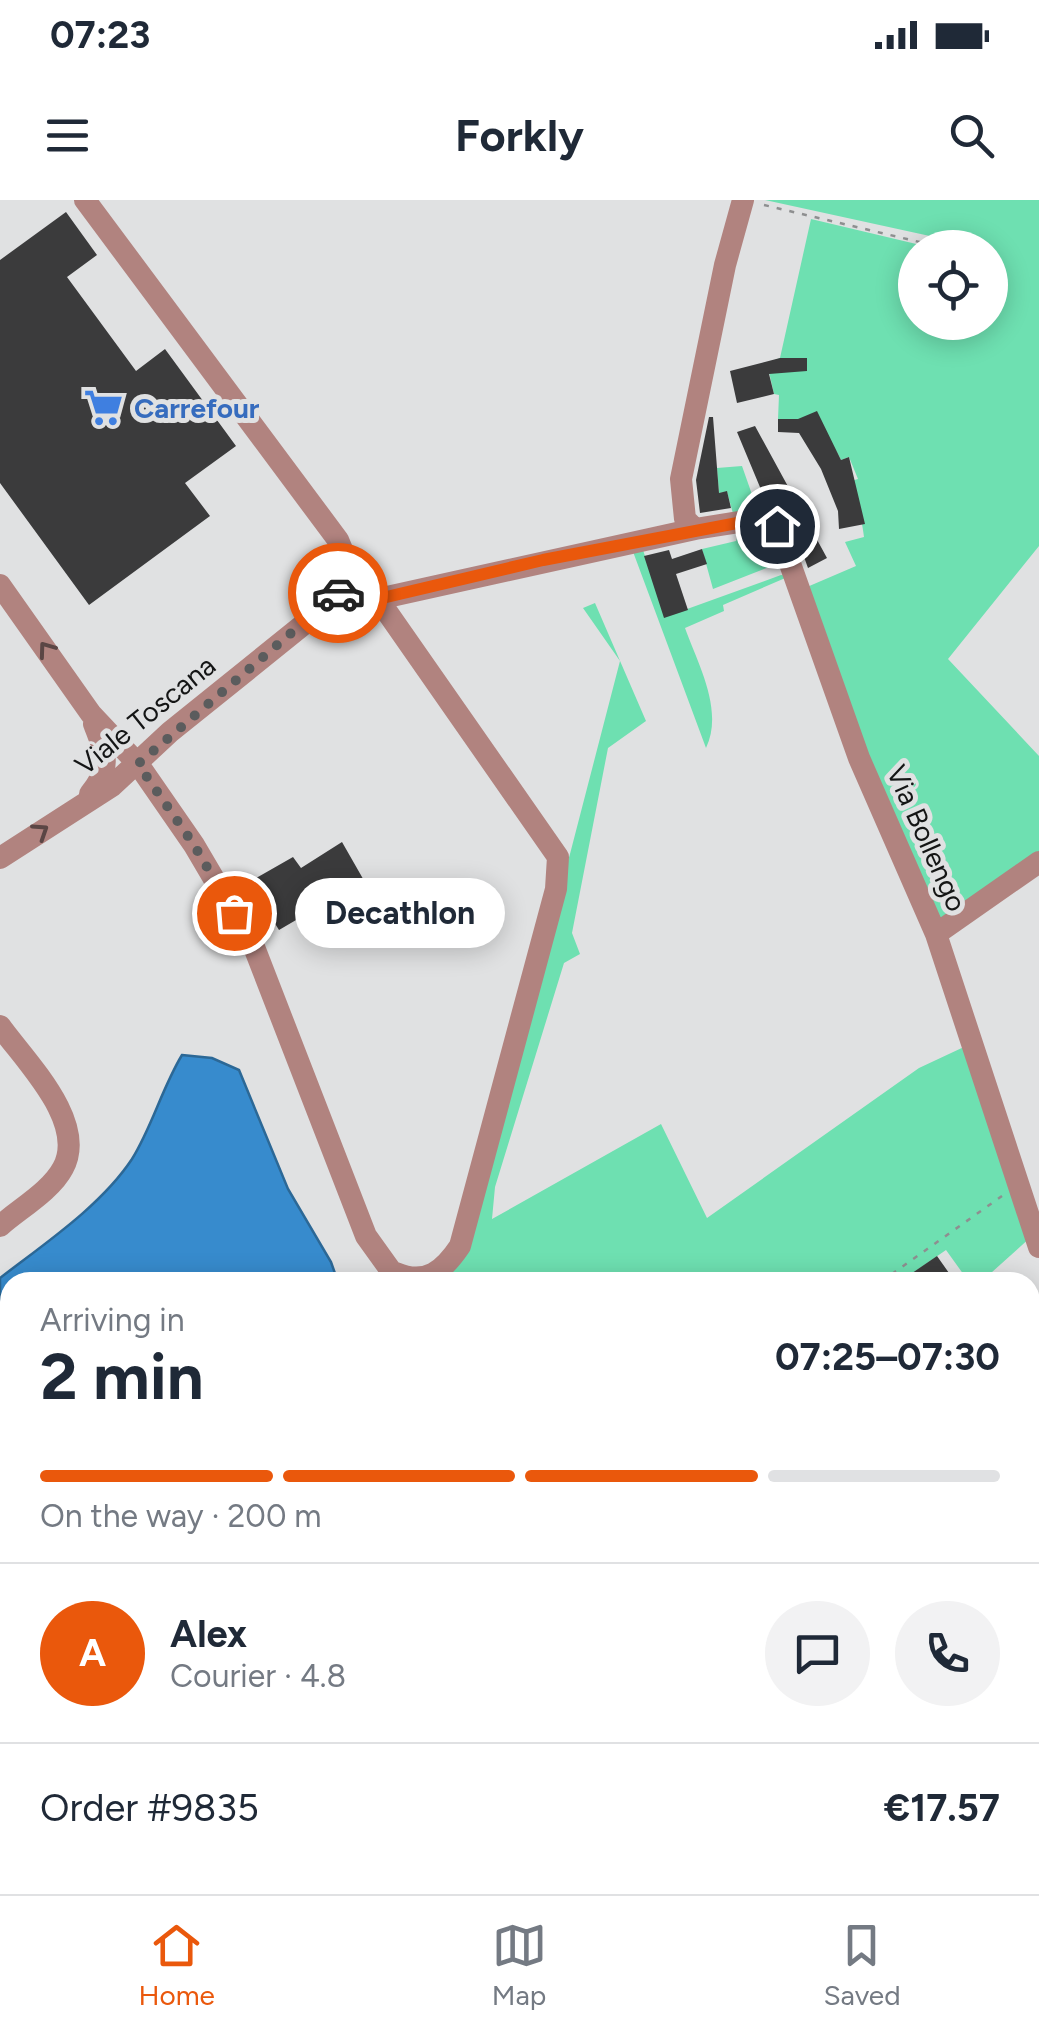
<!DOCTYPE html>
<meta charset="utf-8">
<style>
:root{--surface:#fff;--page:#f2f2f3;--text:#1f2937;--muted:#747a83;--line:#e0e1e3;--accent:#ea580c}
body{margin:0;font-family:Figtree,sans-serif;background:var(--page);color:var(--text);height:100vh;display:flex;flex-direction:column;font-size:38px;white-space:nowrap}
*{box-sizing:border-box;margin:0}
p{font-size:32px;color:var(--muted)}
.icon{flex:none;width:55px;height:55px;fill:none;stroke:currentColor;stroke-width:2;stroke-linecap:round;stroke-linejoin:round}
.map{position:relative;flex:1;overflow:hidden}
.drawer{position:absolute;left:0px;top:1072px;width:1040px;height:622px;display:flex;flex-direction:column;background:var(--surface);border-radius:30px 30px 0 0;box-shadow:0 5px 25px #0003}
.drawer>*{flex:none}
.fabs{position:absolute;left:898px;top:30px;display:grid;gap:20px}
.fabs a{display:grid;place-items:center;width:110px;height:110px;border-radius:50%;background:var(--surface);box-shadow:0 5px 25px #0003;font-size:50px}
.pin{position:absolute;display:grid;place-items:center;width:85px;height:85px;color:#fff;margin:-42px;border:5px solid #fff;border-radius:50%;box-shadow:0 2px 10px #0007}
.courier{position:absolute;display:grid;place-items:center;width:100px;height:100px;margin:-50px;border:8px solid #ea580c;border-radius:50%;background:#fff;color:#222;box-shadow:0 2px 12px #0007}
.bubble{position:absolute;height:70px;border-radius:35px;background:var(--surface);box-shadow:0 5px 25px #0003;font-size:32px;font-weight:700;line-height:70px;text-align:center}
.headline em{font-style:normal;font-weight:700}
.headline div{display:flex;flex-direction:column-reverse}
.headline{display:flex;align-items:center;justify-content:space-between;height:170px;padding:0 40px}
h1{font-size:65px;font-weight:700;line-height:75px}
.bar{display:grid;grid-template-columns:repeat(4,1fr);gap:15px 10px;align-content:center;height:120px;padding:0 40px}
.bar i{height:12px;border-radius:8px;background:var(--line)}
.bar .selected{background:var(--accent)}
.bar p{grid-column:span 4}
.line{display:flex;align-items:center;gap:25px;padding:0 40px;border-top:2px solid var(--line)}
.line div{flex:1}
.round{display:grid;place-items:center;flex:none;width:105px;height:105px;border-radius:52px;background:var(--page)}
.status{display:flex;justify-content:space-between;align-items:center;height:70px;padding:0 50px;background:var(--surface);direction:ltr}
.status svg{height:28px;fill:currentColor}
header{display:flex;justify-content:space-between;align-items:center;height:130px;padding:0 40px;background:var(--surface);font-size:45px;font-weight:700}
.tab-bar{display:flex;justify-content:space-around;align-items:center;height:140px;border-top:2px solid var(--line);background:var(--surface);font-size:28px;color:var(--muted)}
.tab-bar a{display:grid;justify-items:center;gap:5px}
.tab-bar .selected{color:var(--accent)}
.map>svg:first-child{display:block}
.green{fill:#6ee0b1}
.water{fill:#378bcd;stroke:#2c6896;stroke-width:2.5}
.building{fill:#3b3b3c}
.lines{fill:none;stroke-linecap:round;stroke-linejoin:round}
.path{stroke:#8e8f90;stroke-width:2.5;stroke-dasharray:5 8;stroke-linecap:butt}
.minor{stroke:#b1837f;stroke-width:22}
.oneway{stroke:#5b4645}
.done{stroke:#5b5c5d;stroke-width:10;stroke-dasharray:0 18}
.route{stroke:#ea580c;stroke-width:12}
.labels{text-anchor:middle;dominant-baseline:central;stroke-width:10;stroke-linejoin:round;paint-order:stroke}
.shop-label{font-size:28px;font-weight:bold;fill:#366cbe;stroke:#e0e1e2;text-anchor:start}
.street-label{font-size:28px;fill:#141515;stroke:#e0e1e2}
</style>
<div class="status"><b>07:23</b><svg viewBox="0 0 49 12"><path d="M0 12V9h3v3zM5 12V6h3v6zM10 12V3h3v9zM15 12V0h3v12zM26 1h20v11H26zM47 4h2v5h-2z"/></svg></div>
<header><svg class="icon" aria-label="menu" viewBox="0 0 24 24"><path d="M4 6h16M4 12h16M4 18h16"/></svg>Forkly<svg class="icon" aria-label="search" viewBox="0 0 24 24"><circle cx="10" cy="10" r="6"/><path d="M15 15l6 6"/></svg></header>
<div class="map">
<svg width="1039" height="1694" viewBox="0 0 1039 1694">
<rect width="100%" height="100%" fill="#e0e1e2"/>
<!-- green -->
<path class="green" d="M765 0H1039V346L948 459 1039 556V658L939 722 887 612 807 387 856 366 845 342 864 337C861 314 858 304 844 283L858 279 849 257 841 260C832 237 805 222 778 219L779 195 774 194 767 163 780 158 811 19 929 47 915 48V122H990V48L943 47 939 38Z
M742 266 755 303 753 310 734 317 727 292 719 293 717 268Z
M766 328 782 362 713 389 702 349 736 341 740 330Z
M632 349 643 350 665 417 781 375 790 376 723 405 724 411 685 428C698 464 724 510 706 548Z
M595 403 646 521 608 548 572 733 580 754 564 763 495 987 492 1019 661 924 707 1018 919 868 966 846 1032 1036 981 1082H969L946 1050 904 1079 905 1082H437L446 1078 570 654 620 461 583 408Z
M1039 1461V1646L1030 1652V1466Z
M520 1685 527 1691 526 1685H807L797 1694H511Z
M810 1685H974L958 1694H816Z"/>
<!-- water -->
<path class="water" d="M182 855 212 858 239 870 288 989 331 1062 338 1082H10V1311L0 1298V1078C44 1044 101 1006 132 959 152 927 162 888 182 855Z"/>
<!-- building -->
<path class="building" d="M66 12 97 55 67 77 136 171 165 149 236 246 185 283 210 316 89 405 0 283V60Z
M780 158H807V171L769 174 774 194 737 203 730 171Z
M817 211 841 260 849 257 865 324 839 329 838 311 821 269 799 233 778 232V219H798Z
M709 217H713L719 293 727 291 731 308 700 313 696 280Z
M755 226 827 358 808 368 791 321 767 304 737 232Z
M702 349 707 364 676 374 688 410 664 418 644 356 669 350 672 359Z
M342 642 370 691 328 719 320 706 279 730 249 682 293 657 301 668Z
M937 1056 949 1073 935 1082H899Z"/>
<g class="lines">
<!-- path -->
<path class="path" d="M764 5 932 45
M892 1074 1002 996"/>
<!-- minor -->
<path class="minor" d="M743 0 725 65 681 279 685 319 695 329 764 318 777 327 859 558 936 734 1039 1047
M346 378 378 399 558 657 556 689 460 1046C444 1070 426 1086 396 1073
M0 385 91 514 138 564 194 645 254 747 366 1036 399 1082
M378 399 695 329
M90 594C112 567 106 554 94 524
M0 658 112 586 170 532 324 408 346 378 345 357 338 340 85 0
M936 734 1039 662
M0 826C25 861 88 922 63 968 51 991 19 1009 0 1026
M1030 1151 1039 1144
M0 1583 10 1576
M0 1621 10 1614
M426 1694 428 1685"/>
</g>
<!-- one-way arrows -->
<defs><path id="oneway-chevron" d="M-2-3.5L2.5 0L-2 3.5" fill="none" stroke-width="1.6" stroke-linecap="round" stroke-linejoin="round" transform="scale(2.5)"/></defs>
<g class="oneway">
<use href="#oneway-chevron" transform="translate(46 449) rotate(-126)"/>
<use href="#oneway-chevron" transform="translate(41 631) rotate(-33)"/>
</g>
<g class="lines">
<!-- done -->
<path class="done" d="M234 713 194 645 138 564 338 393"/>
<!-- route -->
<path class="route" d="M338 393 346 378 378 399 543 360 764 318 777 326"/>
</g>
<!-- icons -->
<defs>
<symbol id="supermarket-bare" viewBox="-9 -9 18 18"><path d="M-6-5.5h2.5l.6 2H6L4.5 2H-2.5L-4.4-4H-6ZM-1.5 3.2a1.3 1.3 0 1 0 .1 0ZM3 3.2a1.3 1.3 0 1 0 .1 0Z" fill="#3f7fe0" stroke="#e0e1e2" stroke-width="2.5" paint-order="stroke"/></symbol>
</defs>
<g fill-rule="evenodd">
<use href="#supermarket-bare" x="76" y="180" width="55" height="55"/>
</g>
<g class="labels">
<!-- shop labels -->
<g class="shop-label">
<text x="134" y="208">Carrefour</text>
</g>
<!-- street labels -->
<g class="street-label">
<text transform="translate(145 515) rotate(-39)">Viale Toscana</text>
<text transform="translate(927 638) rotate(66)">Via Bollengo</text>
</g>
</g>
</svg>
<div class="fabs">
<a><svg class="icon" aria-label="locate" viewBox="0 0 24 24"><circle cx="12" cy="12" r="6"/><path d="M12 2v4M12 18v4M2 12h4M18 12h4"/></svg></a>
</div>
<div class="pin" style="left:234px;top:713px;background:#ea580c"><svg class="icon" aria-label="bag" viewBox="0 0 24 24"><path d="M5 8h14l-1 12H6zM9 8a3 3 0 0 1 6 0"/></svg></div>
<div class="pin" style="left:777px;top:326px;background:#1f2937"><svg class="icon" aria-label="home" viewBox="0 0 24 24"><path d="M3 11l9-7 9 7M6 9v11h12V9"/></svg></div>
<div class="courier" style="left:338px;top:393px"><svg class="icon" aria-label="car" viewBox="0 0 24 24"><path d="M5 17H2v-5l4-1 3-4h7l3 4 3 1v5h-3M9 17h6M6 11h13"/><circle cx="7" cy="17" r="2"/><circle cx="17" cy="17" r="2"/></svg></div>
<div class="bubble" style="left:295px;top:678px;width:210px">Decathlon</div>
<section class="drawer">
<div class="headline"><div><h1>2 min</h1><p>Arriving in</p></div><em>07:25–07:30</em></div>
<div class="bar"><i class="selected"></i><i class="selected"></i><i class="selected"></i><i></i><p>On the way · 200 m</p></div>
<div class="line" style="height:180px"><b class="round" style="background:var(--accent);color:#fff">A</b><div><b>Alex</b><p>Courier · 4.8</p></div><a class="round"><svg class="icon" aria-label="chat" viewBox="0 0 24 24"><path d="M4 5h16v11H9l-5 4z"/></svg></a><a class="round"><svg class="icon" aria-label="phone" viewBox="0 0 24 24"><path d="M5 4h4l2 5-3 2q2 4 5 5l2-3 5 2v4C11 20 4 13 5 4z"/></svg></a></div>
<div class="line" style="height:130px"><div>Order #9835</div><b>€17.57</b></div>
</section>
</div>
<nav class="tab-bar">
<a class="selected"><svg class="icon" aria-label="home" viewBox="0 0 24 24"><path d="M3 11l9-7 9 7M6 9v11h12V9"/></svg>Home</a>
<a><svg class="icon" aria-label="map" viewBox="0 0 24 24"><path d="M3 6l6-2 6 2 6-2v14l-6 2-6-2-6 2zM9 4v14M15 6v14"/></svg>Map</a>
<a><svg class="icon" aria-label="saved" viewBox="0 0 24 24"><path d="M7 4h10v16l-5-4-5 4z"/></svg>Saved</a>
</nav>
